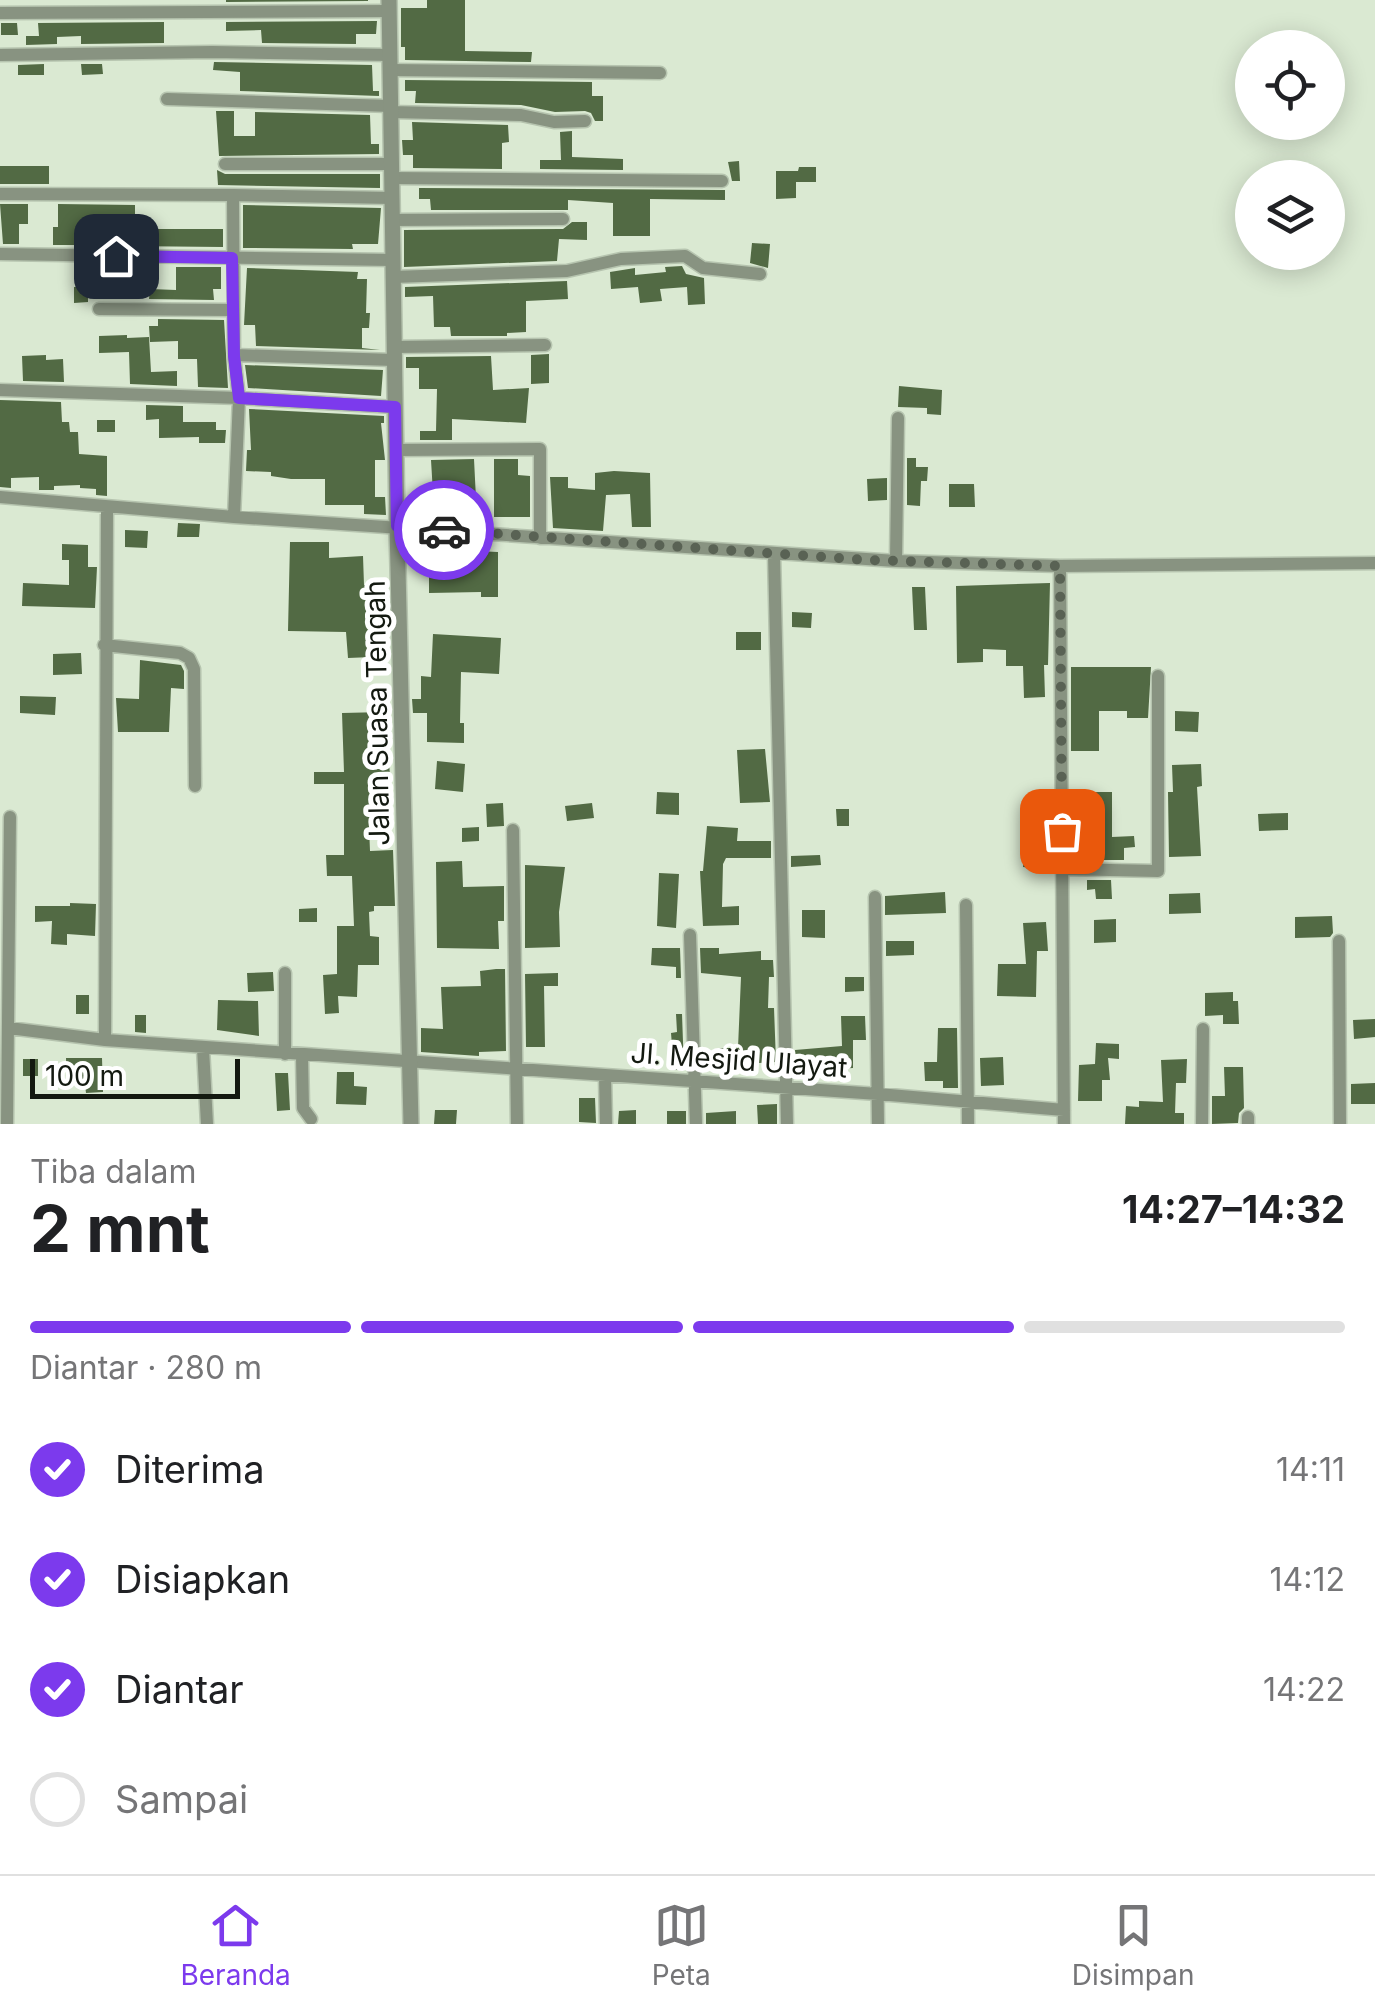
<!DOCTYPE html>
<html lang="id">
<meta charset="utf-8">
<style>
:root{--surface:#fff;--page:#f6f6f6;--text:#202124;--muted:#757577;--line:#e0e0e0;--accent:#7c3aed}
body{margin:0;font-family:Inter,sans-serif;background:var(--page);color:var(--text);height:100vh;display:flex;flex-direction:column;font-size:38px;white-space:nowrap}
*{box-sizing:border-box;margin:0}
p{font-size:32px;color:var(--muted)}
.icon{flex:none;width:55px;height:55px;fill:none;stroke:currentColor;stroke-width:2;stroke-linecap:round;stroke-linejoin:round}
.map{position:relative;height:1124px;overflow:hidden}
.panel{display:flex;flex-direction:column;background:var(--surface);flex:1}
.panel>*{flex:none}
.controls{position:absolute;left:1235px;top:30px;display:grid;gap:20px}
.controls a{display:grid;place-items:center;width:110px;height:110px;border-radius:50%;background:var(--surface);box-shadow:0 5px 25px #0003;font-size:50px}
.scale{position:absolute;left:30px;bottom:25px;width:210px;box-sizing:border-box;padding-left:10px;border:5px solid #131910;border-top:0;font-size:28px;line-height:35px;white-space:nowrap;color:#131910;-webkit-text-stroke:8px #fff;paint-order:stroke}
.pin{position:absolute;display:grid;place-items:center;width:85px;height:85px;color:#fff;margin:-42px;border-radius:20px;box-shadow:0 5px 15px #0006}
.courier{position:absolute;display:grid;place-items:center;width:100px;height:100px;margin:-50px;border:8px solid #7c3aed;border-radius:50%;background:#fff;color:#222;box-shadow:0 2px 12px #0007}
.overview em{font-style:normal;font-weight:700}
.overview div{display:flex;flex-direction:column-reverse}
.overview{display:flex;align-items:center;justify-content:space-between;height:170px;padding:0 30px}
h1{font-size:65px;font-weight:700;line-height:75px}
.bar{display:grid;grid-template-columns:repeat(4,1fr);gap:15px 10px;align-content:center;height:120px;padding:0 30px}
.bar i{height:12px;border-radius:8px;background:var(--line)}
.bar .selected{background:var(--accent)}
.bar p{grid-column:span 4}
ol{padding:0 30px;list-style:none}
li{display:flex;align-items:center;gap:30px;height:110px}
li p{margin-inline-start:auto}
li .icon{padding:10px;border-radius:50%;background:var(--accent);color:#fff;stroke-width:4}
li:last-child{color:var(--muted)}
li i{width:55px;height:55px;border:5px solid var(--line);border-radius:50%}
.menu{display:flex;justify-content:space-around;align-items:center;height:140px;border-top:2px solid var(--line);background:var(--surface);font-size:28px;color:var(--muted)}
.menu a{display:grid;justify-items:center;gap:5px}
.menu .selected{color:var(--accent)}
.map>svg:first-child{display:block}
.building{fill:#526a44}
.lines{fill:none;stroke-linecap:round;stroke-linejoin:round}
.minor-casing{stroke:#b6c4af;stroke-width:15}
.tertiary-casing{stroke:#b6c4af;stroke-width:18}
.minor{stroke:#889381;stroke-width:12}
.tertiary{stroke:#889381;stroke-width:15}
.done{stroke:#596254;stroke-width:10;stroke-dasharray:0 18}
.route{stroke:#7c3aed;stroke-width:12}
.labels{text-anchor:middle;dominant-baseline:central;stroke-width:10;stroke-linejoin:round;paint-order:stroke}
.street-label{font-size:28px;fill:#131910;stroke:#fff}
</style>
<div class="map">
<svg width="1375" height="1124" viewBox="0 0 1375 1124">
<rect width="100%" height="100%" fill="#dae9d2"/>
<!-- building -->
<path class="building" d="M226 0H368V1L226 2Z
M427 0H465V51L532 52 531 62 405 60V47H401V8H427Z
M377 21 376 34H356V44L262 43 261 30 226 31V22Z
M164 22V43L81 44V36L57 37V44L26 45V36H39L38 23Z
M1 23H17L18 35H1Z
M214 62 372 65 373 91H379V96L240 91V72L213 70Z
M44 64V75H18V65Z
M81 64H102L103 74 82 75Z
M405 80 592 82V96H603V121H595L591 113 585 111 555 112 521 105 415 103 416 91H405Z
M216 111H234V136H255V112L370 115 371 144H379V154L219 156Z
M412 122 508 125 509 142 502 143V169L413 168V155H403L402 140H413Z
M572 131V157L623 159V170L540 169V160H561L560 132Z
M739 161 740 181H732L728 162Z
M0 166H49V184H0Z
M799 167H816V182H796V198L776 199V171H798Z
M217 170 225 174H380V188L218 185Z
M419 188 725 190V200L650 199V236H613V203L568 200V210H431L430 199H419Z
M0 204H28V224H19V244H3Z
M58 204 135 205V229H223V247L124 246 121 217H87V245H53V227H58Z
M243 205 381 208 378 244H352L353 249 243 248Z
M572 222H587V240L559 239 557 261 404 267V230L563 229Z
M752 243 770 244 768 268 750 263Z
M108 266H148L147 291 107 290Z
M682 266 686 274 704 278 705 304 688 305 687 287 660 289 662 301 640 303 638 287 611 289 610 272 635 268V275L666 272 665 267Z
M176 267H221V289H213L214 300 149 299 150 289 176 290Z
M247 268 358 272 357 279H367L366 313H370L369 328H362V348L380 350 256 346 255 325H244Z
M567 281 568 299 526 301V332L507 333V336H451L450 327H434L433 296 405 297V287Z
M74 287H88V302L74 303Z
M158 319 224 320 228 388 198 387 197 359H178V341L150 342 149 326H158Z
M127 335V338L149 337 151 372 177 371V386L130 384 129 352 99 353V336Z
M549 354V383L531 384V355Z
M46 355V360L63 359 64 382 23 381 22 356Z
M491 356 493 390 529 388 526 423 452 419V440H420V431H436L437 389H419V368H406V357Z
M245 365 383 370 381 396 248 388Z
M899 386 942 390 941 415 927 414V408L898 407Z
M0 400 61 402 62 422H69L70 432H78L79 454 107 456V496L96 495V489L80 488V485L54 486V490H39V477L11 478V488L0 487Z
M146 405 183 406V422H216V430H226L225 443H199V437L159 438V419L146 420Z
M249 409 384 416V423H381L385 460H375V497H385L386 515 364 514V505H325V479H291L271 476V472L246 471 247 450H251Z
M97 420H115V432H97Z
M907 458H916V467H928L927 481H921L920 506 907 505Z
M474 459 477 519H466V522L422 520V510H434L431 460Z
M494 459H518V475L530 476V517H494Z
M614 471 650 473 651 527H632L630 494 606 495 603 531 553 528 550 477H568V488L595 490V473Z
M887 478V500L868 501 867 479Z
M949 484H974L975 507H949Z
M178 523 200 524 199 537H177Z
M125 530 148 531 147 548 125 547Z
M290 542H329V558L363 556 364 585 387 583 388 605 382 606 383 629H370L372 657 348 658 346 632 288 631Z
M62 544 88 545V567H97L95 608 22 606 23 583 69 585V560H62Z
M429 549 498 552V597H481V592L429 593Z
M1050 583 1048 665H1044L1045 697 1024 698 1023 666H1006V650L983 649V662L957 663 956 586Z
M912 587H925L927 630H914Z
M792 612 812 613 811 628 792 627Z
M736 632H761V650H736Z
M433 634 501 638 499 674 461 672 460 723H464V743L427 742V713H413L412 699H421V676L431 677Z
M81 653 82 674 53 675V654Z
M140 660 181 665 184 671V689L171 688 169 732H118L116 698 139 699Z
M1071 667H1151L1148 718H1127V711H1099V751H1071Z
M20 696 56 697 55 715 20 713Z
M1175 711 1199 712 1198 732 1175 731Z
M384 712V761H389L393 825 369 826 370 851 393 850 395 906H374V911L369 912 370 936 379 937V965H358L357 997 338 996 339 1013 325 1014 323 975 337 974V926H354L352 876H327L326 855H344V784H314V772H344L342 713Z
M765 749 770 802 740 803 737 750Z
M437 761 465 764 463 792 435 789Z
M1201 764 1202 786 1197 787 1201 856 1169 857 1168 792H1173L1172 765Z
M657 792 679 793V815L656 814Z
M1078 792H1112V837L1134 836 1135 847 1124 848V860H1091L1090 833H1078Z
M503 803 504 826 487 827 486 804Z
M592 803 594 818 567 821 565 806Z
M836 809H849V826H837Z
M1288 813V830L1259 831 1258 814Z
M707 826 738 828 737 841H771V858H726L723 864 722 907 739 906V925L703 926 700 871H703Z
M479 827V841L462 842V828Z
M820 855 821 865 791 867V856Z
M1024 855 1040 857 1039 869 1023 867Z
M462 861 463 887 504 886V921H498L499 949 437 948 436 862Z
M525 865 565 867 559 912 560 947 525 948Z
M659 873 679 874 676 928 657 926Z
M1087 880H1111L1112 899H1096L1095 889 1087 890Z
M945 892 946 913 885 915V896Z
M1200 893 1201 913 1169 914V894Z
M70 903 96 904 95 936 67 934V945L51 944 52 921 35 922V906H70Z
M317 908V922H299V909Z
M802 910H825V938L802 937Z
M1332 916 1333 933 1330 937 1295 938V917Z
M1116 919V942L1094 943V920Z
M1046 922 1048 951H1037L1036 997 997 996 998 964H1026L1023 923Z
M886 941H914V955L886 956Z
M652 948H680L681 978H676V967L651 965Z
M700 948H719V954L761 951V960H773L774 977H769L768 1008H774L776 1062 758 1063V1071L719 1069V1048H738L741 977 701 973Z
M496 969H505L506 1051 479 1052V1056L421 1052V1028L443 1029 441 987 481 986 480 971Z
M273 972 274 991 248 992 247 973Z
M558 973V986H544L545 1047H526L525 974Z
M845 977H864V991L845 992Z
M1233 992V1001H1238L1239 1024H1223V1015L1205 1016V993Z
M76 995H89V1014H76Z
M218 1000 258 1001 259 1036 217 1030Z
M676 1014H682L684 1070H674L671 1033 677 1032Z
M135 1015H146V1033L135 1032Z
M841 1016H865L866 1040H853V1068L802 1071V1061L796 1062 795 1050 842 1046Z
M1375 1019V1037L1354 1039 1353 1020Z
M938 1028H957L958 1088H943V1081H925L924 1062H937Z
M1096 1043 1119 1044V1059L1108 1058 1110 1080H1102V1101H1078L1079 1065 1095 1064Z
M1003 1057 1004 1085 981 1086 980 1058Z
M66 1058H102L103 1092 86 1093 85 1085H67Z
M23 1059H38V1076H23Z
M1187 1059 1186 1083H1176L1175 1113H1184V1124H1125L1126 1106 1139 1107V1101L1163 1102 1161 1060Z
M1224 1067H1243L1244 1108 1239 1113 1238 1123 1212 1124V1096H1225Z
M337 1072H354V1086L367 1087 366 1105 336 1104Z
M275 1073H288L290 1110 277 1111Z
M1375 1083V1104H1351V1084Z
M579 1098H595L596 1123 579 1122Z
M777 1104V1124H758L757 1105Z
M435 1110H457L456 1124H434Z
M636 1110V1124H618L619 1111Z
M667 1111H686V1124H667Z
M736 1111V1124H706V1113Z"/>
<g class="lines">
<defs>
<path id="minor" d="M0 13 389 11
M0 55 212 52 390 55
M390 70 660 73
M167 99 391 106
M391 112 521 115 554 122 585 121
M225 164H391
M392 178 722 181
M0 194 233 195 234 355 239 398 234 517
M233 195 392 198
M392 220 563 219
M0 254 393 260
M393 277 567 271 621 259 685 256 703 268 760 274
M99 309 233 310
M394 347 545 345
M234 355 394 360
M0 390 239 398 395 407
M396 450 540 449V538
M0 497 234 517 896 561 1060 566 1375 563
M774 554 787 1124
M896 561 898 418
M1060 566 1064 1124
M104 645 180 653 189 658 194 669 195 786
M513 830 517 1124
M1062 869 1158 871V676
M875 897 878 1124
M966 905 968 1124
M690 935 696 1124
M1339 941 1340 1124
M285 973V1054
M9 1028 105 1040 878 1094 1064 1110
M105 1040 107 507
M203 1048 207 1124
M302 1056 303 1108 311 1119
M605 1075 606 1124
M1248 1117V1124
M7 1124 10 817
M1202 1124 1203 1029"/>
<path id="tertiary" d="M389 0 397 526 411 1124"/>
</defs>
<!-- minor casing -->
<use href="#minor" class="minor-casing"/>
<!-- tertiary casing -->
<use href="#tertiary" class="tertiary-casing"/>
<!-- minor -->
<use href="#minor" class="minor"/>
<!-- tertiary -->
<use href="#tertiary" class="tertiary"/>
</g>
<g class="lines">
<!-- done -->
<path class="done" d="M444 530 866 560 1060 566 1062 831"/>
<!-- route -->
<path class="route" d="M116 256 232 258 234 356 239 398 395 407 397 526 444 530"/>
</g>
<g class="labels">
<!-- street labels -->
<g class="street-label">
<text transform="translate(377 713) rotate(-91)">Jalan Suasa Tengah</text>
<text transform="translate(739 1060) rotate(4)">Jl. Mesjid Ulayat</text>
</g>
</g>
</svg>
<div class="controls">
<a><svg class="icon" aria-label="locate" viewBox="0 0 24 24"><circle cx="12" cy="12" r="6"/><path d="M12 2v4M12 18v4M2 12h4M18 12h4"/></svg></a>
<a><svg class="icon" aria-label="layers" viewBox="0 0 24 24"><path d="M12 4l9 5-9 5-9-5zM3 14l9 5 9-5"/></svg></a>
</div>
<div class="scale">100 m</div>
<div class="pin" style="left:1062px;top:831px;background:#ea580c"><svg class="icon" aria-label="bag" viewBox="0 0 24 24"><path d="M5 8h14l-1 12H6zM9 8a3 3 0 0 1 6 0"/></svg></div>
<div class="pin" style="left:116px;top:256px;background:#1f2937"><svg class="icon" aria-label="home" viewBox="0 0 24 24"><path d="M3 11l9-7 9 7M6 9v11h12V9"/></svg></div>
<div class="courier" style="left:444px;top:530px"><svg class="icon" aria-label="car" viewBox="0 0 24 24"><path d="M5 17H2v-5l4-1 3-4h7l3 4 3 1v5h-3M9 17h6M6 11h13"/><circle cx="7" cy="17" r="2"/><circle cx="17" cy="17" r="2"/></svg></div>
</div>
<section class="panel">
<div class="overview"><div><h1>2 mnt</h1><p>Tiba dalam</p></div><em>14:27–14:32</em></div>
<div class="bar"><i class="selected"></i><i class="selected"></i><i class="selected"></i><i></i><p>Diantar · 280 m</p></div>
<ol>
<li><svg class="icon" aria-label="check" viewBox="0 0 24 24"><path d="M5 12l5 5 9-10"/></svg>Diterima<p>14:11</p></li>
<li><svg class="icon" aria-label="check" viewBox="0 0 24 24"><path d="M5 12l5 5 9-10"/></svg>Disiapkan<p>14:12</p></li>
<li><svg class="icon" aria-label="check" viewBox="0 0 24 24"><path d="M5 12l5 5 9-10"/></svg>Diantar<p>14:22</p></li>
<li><i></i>Sampai</li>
</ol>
</section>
<nav class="menu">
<a class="selected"><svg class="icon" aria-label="home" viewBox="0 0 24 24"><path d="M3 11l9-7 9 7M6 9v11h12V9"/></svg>Beranda</a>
<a><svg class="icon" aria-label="map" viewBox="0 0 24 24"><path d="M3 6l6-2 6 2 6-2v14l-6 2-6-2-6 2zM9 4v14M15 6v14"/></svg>Peta</a>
<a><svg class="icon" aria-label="saved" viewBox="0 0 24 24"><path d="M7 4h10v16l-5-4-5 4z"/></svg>Disimpan</a>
</nav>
